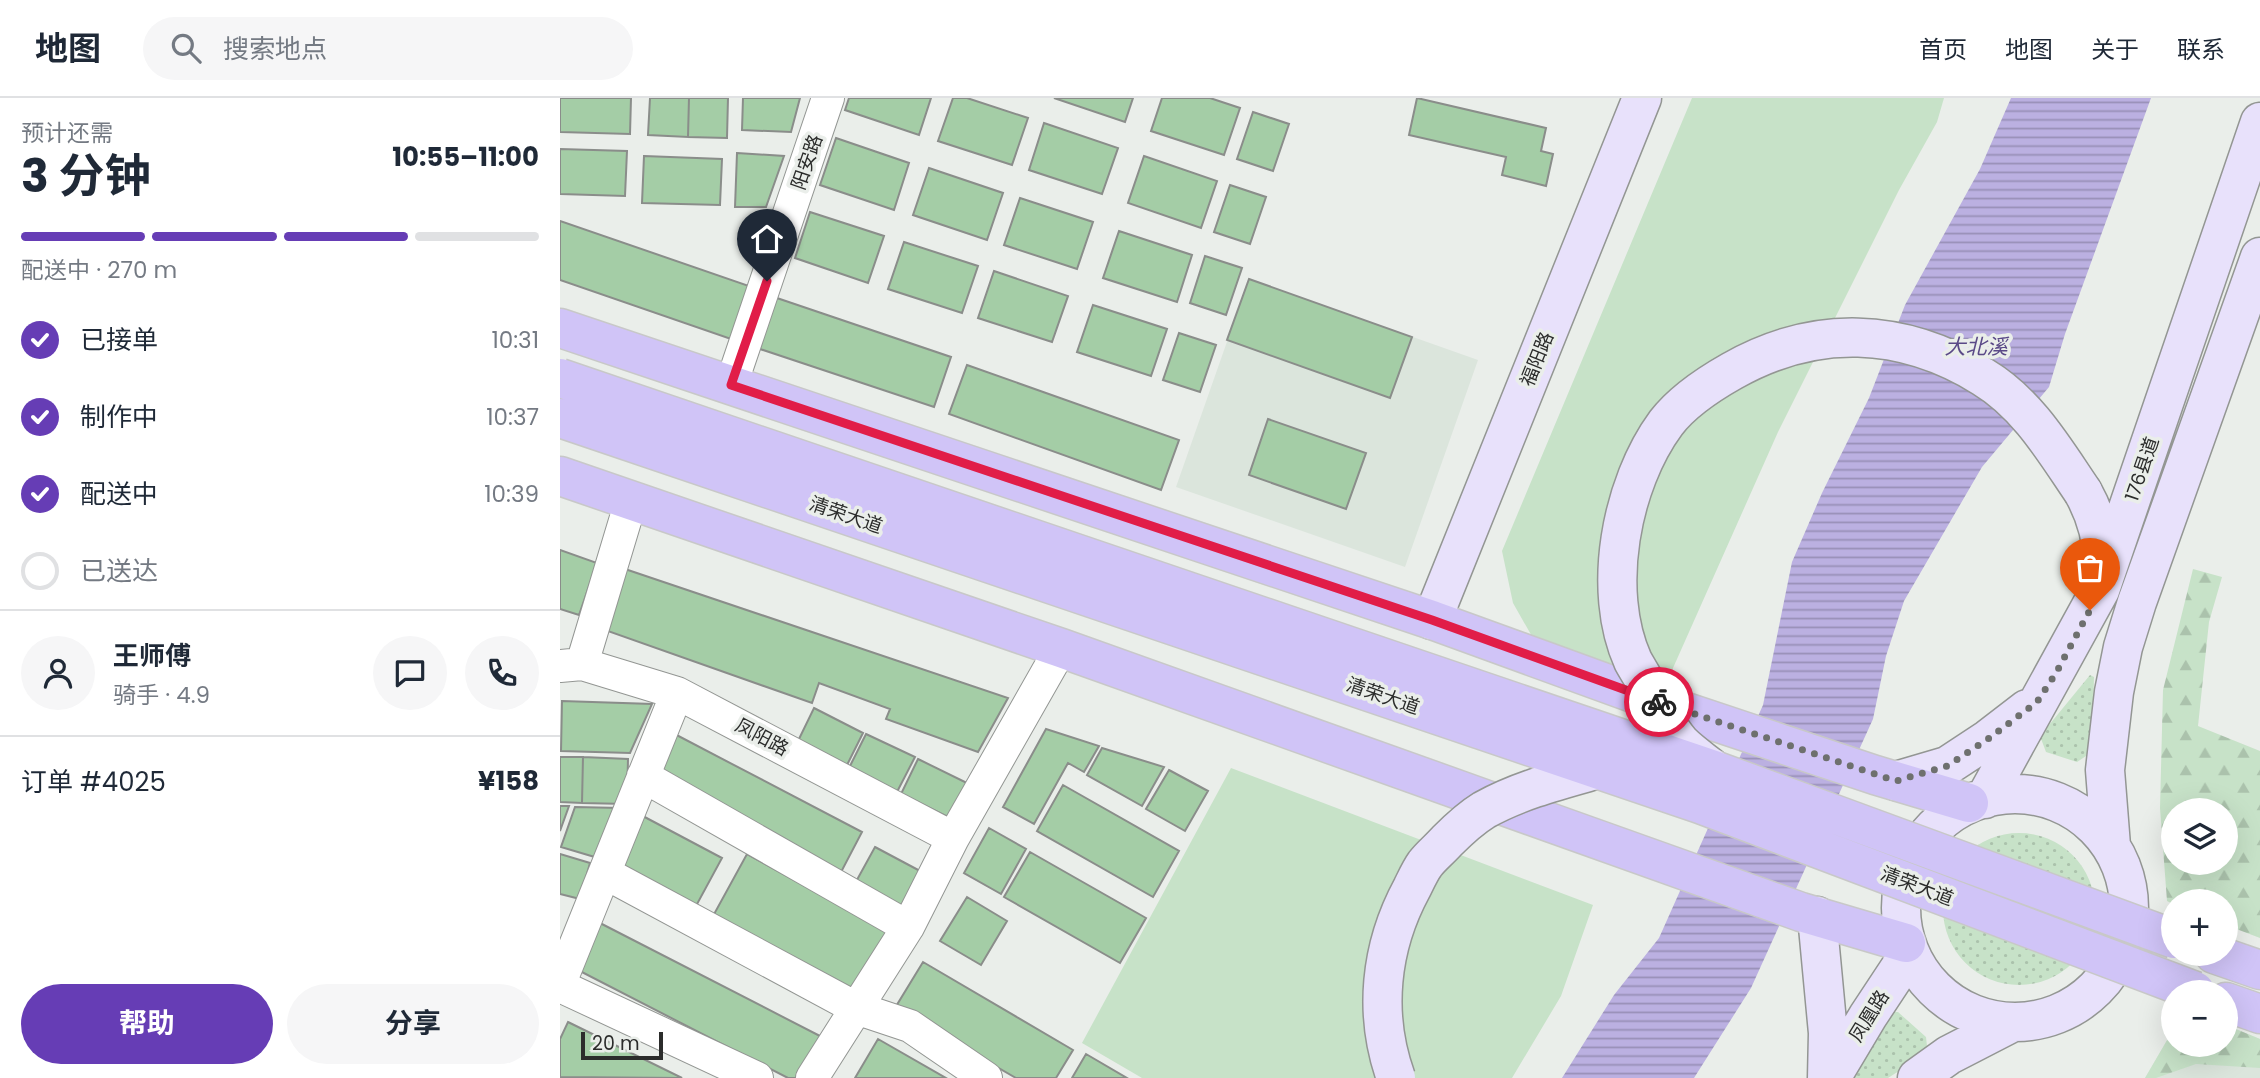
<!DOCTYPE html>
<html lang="zh">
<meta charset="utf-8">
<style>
:root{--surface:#fff;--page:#f6f6f7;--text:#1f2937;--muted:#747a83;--line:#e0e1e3;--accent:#663db5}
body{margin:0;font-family:Poppins,"Noto Sans SC",sans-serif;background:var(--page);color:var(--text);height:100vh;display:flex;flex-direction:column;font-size:26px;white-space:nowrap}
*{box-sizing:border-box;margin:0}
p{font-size:23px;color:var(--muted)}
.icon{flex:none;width:38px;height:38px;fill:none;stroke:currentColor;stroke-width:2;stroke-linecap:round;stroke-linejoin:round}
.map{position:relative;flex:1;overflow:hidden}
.sheet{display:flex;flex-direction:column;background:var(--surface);width:560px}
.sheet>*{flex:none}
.tools{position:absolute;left:1601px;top:700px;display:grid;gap:14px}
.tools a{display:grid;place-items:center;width:77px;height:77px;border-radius:50%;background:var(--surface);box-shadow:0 7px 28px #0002;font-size:35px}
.scale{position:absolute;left:21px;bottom:18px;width:82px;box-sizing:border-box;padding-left:7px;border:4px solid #2b2c2b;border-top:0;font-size:19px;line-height:24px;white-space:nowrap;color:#2b2c2b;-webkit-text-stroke:5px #eaeeea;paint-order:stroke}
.pin{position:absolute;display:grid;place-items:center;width:60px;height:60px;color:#fff;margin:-72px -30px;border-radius:50% 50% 50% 0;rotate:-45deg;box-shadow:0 0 7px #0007}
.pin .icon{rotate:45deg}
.courier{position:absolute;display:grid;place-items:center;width:70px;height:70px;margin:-35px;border:5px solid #e11d48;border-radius:50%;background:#fff;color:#222;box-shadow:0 2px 9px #0007}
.overview em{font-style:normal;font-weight:700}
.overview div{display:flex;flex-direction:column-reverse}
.overview{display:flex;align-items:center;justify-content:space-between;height:119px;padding:0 21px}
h1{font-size:46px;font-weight:700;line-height:52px}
.bar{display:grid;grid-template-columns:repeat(4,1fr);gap:10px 7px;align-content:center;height:84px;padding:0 21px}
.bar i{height:9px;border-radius:5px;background:var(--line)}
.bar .selected{background:var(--accent)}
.bar p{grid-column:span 4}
.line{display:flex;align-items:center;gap:18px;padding:0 21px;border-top:2px solid var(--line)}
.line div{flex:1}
.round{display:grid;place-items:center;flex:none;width:74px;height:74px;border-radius:37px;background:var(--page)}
ol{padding:0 21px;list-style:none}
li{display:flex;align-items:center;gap:21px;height:77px}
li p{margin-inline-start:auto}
li .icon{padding:7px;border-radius:50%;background:var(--accent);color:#fff;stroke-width:4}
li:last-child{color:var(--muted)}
li i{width:38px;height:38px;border:4px solid var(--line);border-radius:50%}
.action{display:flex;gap:14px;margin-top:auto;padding:14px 21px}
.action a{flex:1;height:80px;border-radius:42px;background:var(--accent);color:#fff;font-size:28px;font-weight:700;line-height:80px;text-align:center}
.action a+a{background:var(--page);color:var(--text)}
header{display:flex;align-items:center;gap:42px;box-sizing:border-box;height:98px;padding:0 35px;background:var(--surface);border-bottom:2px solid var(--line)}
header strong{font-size:33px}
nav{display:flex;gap:38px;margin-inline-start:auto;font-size:24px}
.search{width:490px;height:63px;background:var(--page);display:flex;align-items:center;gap:18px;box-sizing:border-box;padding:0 24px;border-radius:38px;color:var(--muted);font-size:26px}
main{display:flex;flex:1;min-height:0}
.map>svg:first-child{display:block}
.built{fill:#dbe5dc}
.grass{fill:url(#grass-dots)}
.forest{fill:url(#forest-firs);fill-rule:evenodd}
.green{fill:#c7e2c8}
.water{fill:url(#water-rules)}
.building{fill:#a4cda6;stroke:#8a8d8a;stroke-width:2}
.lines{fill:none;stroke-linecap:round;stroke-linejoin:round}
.street-casing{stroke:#939693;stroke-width:34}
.secondary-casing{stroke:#939693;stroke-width:41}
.primary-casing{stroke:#c8c8c8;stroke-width:41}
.street{stroke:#fff;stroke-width:32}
.secondary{stroke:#e8e1fb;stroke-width:38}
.primary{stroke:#d0c4f7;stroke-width:38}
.secondary-bridge-casing{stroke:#939693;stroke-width:41;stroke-linecap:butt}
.primary-bridge-casing{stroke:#c8c8c8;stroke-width:41;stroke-linecap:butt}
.secondary-bridge{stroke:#e8e1fb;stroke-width:38}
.primary-bridge{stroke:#d0c4f7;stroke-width:38}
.done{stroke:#6e706e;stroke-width:7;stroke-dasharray:0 12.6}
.route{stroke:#e11d48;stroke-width:9}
.labels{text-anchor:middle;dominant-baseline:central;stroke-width:7;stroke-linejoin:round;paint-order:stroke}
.street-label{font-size:19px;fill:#2b2c2b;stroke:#eaeeea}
.water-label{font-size:21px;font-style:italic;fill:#5a4987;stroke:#eaeeea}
</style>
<header>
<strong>地图</strong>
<div class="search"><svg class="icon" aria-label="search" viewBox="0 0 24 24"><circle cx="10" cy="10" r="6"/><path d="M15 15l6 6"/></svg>搜索地点</div>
<nav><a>首页</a><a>地图</a><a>关于</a><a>联系</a></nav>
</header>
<main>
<section class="sheet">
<div class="overview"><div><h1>3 分钟</h1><p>预计还需</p></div><em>10:55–11:00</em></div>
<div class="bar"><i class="selected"></i><i class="selected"></i><i class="selected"></i><i></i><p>配送中 · 270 m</p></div>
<ol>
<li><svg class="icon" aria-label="check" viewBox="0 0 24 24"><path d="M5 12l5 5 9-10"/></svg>已接单<p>10:31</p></li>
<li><svg class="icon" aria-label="check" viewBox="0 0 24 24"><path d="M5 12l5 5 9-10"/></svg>制作中<p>10:37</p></li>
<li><svg class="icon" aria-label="check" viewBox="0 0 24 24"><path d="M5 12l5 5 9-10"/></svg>配送中<p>10:39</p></li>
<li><i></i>已送达</li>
</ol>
<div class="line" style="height:126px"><a class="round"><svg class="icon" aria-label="person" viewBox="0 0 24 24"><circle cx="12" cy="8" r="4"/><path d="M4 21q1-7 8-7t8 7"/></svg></a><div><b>王师傅</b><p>骑手 · 4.9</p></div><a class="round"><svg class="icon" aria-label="chat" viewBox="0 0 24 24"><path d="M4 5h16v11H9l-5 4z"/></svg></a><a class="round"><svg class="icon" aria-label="phone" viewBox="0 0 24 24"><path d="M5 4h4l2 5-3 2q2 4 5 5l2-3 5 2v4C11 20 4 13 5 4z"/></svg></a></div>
<div class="line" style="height:91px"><div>订单 #4025</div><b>¥158</b></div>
<div class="action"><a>帮助</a><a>分享</a></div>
</section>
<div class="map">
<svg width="1700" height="980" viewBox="0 0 1700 980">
<defs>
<pattern id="grass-dots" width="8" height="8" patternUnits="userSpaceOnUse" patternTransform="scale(1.75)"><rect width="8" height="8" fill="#c7e2c8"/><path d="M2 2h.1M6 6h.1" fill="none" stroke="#abc2ac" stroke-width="1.8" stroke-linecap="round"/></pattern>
<pattern id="forest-firs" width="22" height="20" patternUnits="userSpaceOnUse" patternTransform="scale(1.75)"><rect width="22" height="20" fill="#c7e2c8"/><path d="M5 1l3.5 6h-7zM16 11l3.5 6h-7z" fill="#abc2ac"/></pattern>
<pattern id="water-rules" width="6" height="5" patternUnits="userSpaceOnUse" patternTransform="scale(1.75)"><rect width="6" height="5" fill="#bbb0e1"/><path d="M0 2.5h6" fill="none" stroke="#988fb7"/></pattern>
</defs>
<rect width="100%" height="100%" fill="#eaeeea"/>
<!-- built -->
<path class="built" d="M689 181 918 262 845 469 616 389Z
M1666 927 1700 941V980H1585L1613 932 1614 947H1666Z"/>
<!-- grass -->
<path class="grass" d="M1530 577 1534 579 1532 654 1517 664 1486 654 1480 638Z
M1383 811a76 76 0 1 1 152 0a76 76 0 1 1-152 0Z
M1329 914H1338L1366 939 1367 948 1364 957 1328 980H1290Z"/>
<!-- forest -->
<path class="forest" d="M1633 471 1662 479 1649 524 1638 628 1700 653V840L1666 827V803H1614L1613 806 1607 803 1600 710 1603 592ZM1614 712H1666V765H1614Z
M1666 927 1700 941V970L1636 966 1596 980H1585L1613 932 1614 947H1666Z"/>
<!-- green -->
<path class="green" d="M1132 0H1384L1377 24 1339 92 1218 334 1101 597 978 549 953 505 942 453Z
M671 670 1033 807 1001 898 952 980H582L522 945Z"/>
<!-- water -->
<path class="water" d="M1451 0H1591L1505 236 1489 289 1422 369 1344 503 1326 558 1313 621 1191 890 1134 980H1002L1054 897 1099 840 1203 607 1232 464 1262 395 1309 300 1345 207 1420 71Z"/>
<!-- building -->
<path class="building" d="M0 0H71L70 36 0 34Z
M90 0H129L128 39 88 37Z
M129 0H168L167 40 128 39Z
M183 0H240L231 34 182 32Z
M289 0H371L359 37 285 12Z
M393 0H407L468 20 452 67 378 43Z
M494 0H573L565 24Z
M602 0H650L680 10 664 57 591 33Z
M857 0 986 30 981 53 993 56 986 88 942 77 946 59 849 37Z
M693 14 729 26 713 73 677 61Z
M484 25 558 50 542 96 469 72Z
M276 40 349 65 334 112 260 87Z
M0 51 67 53 65 98 0 96Z
M177 55 224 58 206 109H175Z
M84 58 162 61 160 107 82 105Z
M584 58 657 83 641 130 568 105Z
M369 70 443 95 427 142 353 117Z
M670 87 706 99 690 146 654 134Z
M460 100 533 124 517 171 444 147Z
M250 114 324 138 308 185 235 160Z
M0 123 189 188 171 241 0 182Z
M559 133 632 157 617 204 543 180Z
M344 144 418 168 402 215 328 191Z
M645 158 682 170 666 217 630 205Z
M434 173 508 198 492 244 418 220Z
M689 181 852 239 830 300 667 242Z
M211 198 391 259 374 309 194 249Z
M533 207 607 231 591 278 517 254Z
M619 235 656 247 640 294 603 282Z
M407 267 619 342 601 392 389 316Z
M708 321 806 355 786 411 689 377Z
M0 452 37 465 19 517 0 511Z
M62 470 448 600 418 654 326 621 330 611 259 585 252 605 42 531Z
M2 603 92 606 70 655 1 653Z
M254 610 303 635 286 669 237 645Z
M486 631 539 648 524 674 508 665 474 726 443 709Z
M107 632 302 734 279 778 91 681Z
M306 636 355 659 337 694 289 670Z
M542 650 604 669 582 708 527 677Z
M0 659H23L22 705 0 704Z
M23 659 68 661 67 706 22 705Z
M358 661 407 685 390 720 341 696Z
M609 672 648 693 625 733 586 711Z
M503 687 619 753 593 799 477 733Z
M0 708H9L0 733Z
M15 709 61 710 38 760 1 749Z
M79 716 162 760 136 808 54 763Z
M429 730 466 751 441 796 404 775Z
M315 749 362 774 341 814 293 789Z
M470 754 586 820 560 865 444 799Z
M0 756 30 765 20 801 0 796Z
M187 756 329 834 295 896 153 818Z
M407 799 447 823 421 867 380 843Z
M38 824 260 938 238 980H228L14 870Z
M363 864 513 952 496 980H456L335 910Z
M8 924 122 980 0 979V941Z
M318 941 386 980H295Z
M526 956 567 980H512Z"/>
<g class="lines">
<defs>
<path id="street" d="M171 287 268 0
M22 566 71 403
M0 568 22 566 117 595 393 740
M83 678 348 829
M45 775 296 910 350 928 426 980
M0 885 117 595
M0 888 197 980
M252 980 348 829 393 740 501 550"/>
<path id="secondary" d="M1523 394C1537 419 1544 444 1542 473
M872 522 1082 0
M1336 683 1387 668 1428 641 1467 611
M1341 810a114 114 0 1 1 228 0a114 114 0 1 1-228 0Z
M1425 701 1540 492 1700 24
M1551 748 1545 672 1554 594 1563 549 1577 504 1700 159
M1257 818 1268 935 1267 980
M1271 980 1308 918 1349 856
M1357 980 1389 957 1453 924"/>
<path id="primary" d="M0 230 872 522 1117 611 1315 677 1409 705
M0 378 501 550 1241 814 1346 845
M1654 856 1700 872
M1666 904 1700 916"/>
</defs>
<!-- street casing -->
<use href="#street" class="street-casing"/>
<!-- secondary casing -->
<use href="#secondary" class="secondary-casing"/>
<!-- primary casing -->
<use href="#primary" class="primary-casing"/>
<!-- street -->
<use href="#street" class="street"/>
<!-- secondary -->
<use href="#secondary" class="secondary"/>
<!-- primary -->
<use href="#primary" class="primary"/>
<defs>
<path id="secondary-bridge" d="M1154 672C1143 663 1131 655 1121 645 1107 629 1098 610 1089 591 1084 581 1078 572 1073 563 1041 492 1061 386 1106 325 1122 304 1149 286 1172 273 1255 226 1342 229 1423 279 1468 306 1495 353 1523 394
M836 980C813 916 820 849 852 790 856 782 860 773 865 766 871 758 880 751 887 743 898 732 911 720 924 712 960 692 1000 682 1039 671"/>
<path id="primary-bridge" d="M0 280 1154 672 1614 841
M0 320 1140 706 1635 893"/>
</defs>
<!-- secondary-bridge casing -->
<use href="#secondary-bridge" class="secondary-bridge-casing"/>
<!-- primary-bridge casing -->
<use href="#primary-bridge" class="primary-bridge-casing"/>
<!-- secondary-bridge -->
<use href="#secondary-bridge" class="secondary-bridge"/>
<!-- primary-bridge -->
<use href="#primary-bridge" class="primary-bridge"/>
</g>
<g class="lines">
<!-- done -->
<path class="done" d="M1099 604 1336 683 1387 668 1428 641 1477 604 1496 575 1530 512"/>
<!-- route -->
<path class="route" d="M207 183 171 287 872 522 1099 604"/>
</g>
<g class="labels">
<!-- street labels -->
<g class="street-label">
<text transform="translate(247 64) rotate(-71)">阳安路</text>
<text transform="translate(977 261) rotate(-68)">福阳路</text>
<text transform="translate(1582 371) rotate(-71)">176县道</text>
<text transform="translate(286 417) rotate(19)">清荣大道</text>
<text transform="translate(823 598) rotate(19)">清荣大道</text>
<text transform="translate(202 639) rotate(28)">凤阳路</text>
<text transform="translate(1357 788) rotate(21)">清荣大道</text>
<text transform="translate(1309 918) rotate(-58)">凤凰路</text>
</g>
<!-- water labels -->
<g class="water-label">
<text x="1416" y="248">大北溪</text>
</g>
</g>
</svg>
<div class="tools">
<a><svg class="icon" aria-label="layers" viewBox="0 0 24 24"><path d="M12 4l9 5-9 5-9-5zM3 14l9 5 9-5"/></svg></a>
<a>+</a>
<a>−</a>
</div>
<div class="scale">20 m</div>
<div class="pin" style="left:1530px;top:512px;background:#ea580c"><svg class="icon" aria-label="bag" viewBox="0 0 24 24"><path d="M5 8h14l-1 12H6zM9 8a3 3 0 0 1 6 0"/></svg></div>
<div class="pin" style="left:207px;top:183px;background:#1f2937"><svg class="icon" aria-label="home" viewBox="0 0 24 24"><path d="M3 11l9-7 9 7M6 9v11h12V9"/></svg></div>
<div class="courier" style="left:1099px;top:604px"><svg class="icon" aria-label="bike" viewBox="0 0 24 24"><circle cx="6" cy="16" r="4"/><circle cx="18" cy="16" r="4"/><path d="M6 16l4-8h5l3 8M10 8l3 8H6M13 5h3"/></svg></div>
</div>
</main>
